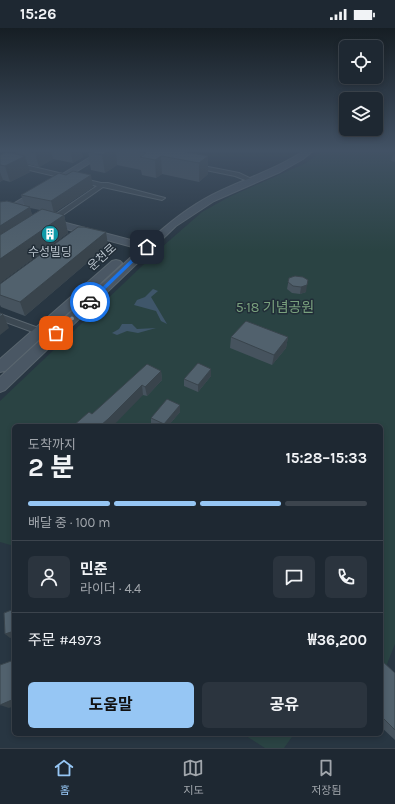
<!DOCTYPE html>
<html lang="ko">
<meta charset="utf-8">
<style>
:root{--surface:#1e2832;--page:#2b343e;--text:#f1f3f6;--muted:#a1a6ac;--line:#3c444d;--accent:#96c6f4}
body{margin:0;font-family:Karla,"Noto Sans KR",sans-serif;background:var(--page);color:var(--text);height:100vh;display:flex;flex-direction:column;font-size:15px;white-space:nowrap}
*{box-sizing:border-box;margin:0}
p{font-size:13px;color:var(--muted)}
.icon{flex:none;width:22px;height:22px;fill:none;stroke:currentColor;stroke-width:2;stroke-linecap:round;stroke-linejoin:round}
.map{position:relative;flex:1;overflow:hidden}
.panel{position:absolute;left:12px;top:396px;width:371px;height:312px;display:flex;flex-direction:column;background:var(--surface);border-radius:6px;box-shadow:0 2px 6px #0003,0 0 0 1px var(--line)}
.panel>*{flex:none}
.controls{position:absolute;left:339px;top:12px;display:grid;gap:8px}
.controls a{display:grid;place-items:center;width:44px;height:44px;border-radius:6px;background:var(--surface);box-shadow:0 2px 6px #0003,0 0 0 1px var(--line);font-size:20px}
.pin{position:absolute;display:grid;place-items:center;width:34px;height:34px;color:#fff;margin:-17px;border-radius:8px;box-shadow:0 2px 6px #0006}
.courier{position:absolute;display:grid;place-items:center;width:40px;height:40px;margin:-20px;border:3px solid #1a73e8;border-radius:50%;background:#fff;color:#222;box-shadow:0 1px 5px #0007}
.head em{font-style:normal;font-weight:700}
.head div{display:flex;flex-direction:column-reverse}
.head{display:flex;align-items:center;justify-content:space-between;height:68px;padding:0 16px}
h1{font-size:26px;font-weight:700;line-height:30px}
.bar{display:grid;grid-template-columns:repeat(4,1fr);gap:6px 4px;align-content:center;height:48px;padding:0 16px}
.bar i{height:5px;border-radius:3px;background:var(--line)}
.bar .current{background:var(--accent)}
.bar p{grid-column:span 4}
.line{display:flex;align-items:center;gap:10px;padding:0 16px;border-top:1px solid var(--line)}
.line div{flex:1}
.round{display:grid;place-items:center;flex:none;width:42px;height:42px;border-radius:6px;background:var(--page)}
.primary-button{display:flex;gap:8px;margin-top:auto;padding:8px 16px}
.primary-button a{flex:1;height:46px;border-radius:6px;background:var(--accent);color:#111;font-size:16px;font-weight:700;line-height:46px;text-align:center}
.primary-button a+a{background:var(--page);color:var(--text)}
.status{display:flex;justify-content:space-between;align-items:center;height:28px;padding:0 20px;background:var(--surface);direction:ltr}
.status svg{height:11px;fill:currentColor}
.tab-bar{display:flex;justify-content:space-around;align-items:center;height:56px;border-top:1px solid var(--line);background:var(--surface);font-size:11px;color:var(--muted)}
.tab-bar a{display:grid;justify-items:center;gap:2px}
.tab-bar .current{color:var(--accent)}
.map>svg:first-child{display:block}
.green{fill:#2a4343}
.water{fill:#3f566a}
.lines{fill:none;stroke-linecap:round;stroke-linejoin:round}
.street-casing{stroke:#5a666f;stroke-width:2}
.secondary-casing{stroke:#5a666f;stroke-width:2}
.street{fill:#3c4852;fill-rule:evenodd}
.secondary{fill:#4a5764;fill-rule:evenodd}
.wall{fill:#46535e;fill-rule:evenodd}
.shaded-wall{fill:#39444c}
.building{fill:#51616d;stroke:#39444c}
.route{fill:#1a73e8}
.done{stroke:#86929c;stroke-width:4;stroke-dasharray:0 7.2}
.labels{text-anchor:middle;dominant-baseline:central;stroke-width:3;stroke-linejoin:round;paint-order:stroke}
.far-poi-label{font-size:12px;fill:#b9c3cc;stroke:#212d37}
.far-street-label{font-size:12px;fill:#b9c3cc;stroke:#212d37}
.park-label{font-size:14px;fill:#79a07d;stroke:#212d37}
</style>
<div class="status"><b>15:26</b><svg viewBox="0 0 49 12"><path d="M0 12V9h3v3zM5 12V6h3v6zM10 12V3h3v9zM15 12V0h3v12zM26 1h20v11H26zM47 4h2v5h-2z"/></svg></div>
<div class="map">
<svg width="395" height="720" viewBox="0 0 395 720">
<rect width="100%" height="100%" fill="#283642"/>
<!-- green -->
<path class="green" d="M323 122H395V616L385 641 381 637V398H14V518L0 514V373L162 219 202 184 229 169 306 135Z
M243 706H294L284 720H265Z"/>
<!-- water -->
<path class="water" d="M153 261 158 263 151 269 167 296 161 293 156 283 134 277 137 272 145 269Z
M122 296H132L137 301 156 300 138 305 127 303 117 307 112 305 119 301Z"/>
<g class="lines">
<defs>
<path id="street" d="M0 131 101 155H108L165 170 162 172 103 159 50 196 46 194 47 192 97 158 0 135Z
M193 136 239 145 256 153 253 155 235 148 191 139 190 138Z
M0 286 44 302 46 304 41 307 0 292Z"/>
<path id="secondary" d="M102 122H111L0 191V184Z
M305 122H314L303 131 280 144 214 173 176 198 5 362 0 364V349L140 221 44 195 42 193 44 191 47 190 146 216C166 197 187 180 212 167 243 151 276 142 305 122Z
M116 232 120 233 122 235 120 237 5 343 0 344V331L112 233Z"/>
</defs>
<!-- street casing -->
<use href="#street" class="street-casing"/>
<!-- secondary casing -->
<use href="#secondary" class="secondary-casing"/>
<!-- street -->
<use href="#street" class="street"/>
<!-- secondary -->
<use href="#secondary" class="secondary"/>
</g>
<!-- wall -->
<path class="wall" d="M15 122H81L83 129 73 135 53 131 39 139 27 136 30 144 10 154 3 152 0 154V127L16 126Z
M90 122H189V125L208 128V146L199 154 162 146 156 150 142 147 141 142 117 137 105 145 91 142 88 124Z
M395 126V134L391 133 393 127Z
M93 159 55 184 64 187 68 205 0 255 25 178 21 167ZM30 180 40 182 32 187Z
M108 217 25 288 1 279 0 277V256Z
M295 248 306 264 300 266 292 265 287 261 289 250Z
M231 309H288L286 320 272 337 230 320Z
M211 341V348L198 364 184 358V351Z
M161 343 162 352 147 368 143 367 92 386Z
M180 377V384L168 398H154L151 397V390Z
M381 632 395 645V712L381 699Z"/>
<!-- shaded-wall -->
<path class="shaded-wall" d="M40 122H51L53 131 39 139 35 125Z
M70 122H81L83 129 73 135Z
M109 122H116L117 137 105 145 102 127Z
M171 122H189V125Z
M25 128 30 144 10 154 5 138Z
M161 128 162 146 156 150 155 132Z
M208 128V146L199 154V135Z
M0 144 3 152 0 154Z
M91 147 93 159 54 185 51 173Z
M30 179 35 198 0 221V198Z
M64 187 68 205 0 255V231Z
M106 204 108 217 25 288 20 274Z
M307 257 306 264 300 266 301 259Z
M3 286 9 300 0 307V289Z
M288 309 286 320 272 337 274 327Z
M211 341V348L198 364V357Z
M161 343 162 352 147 368 145 359Z
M142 357 143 367 113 398H100Z
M180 377V384L168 398H164V396Z
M14 603V609L10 610 5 606Z
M14 671V678L9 680 0 677Z"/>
<!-- building -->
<path class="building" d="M23 122H40L35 125Z
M90 122H109L102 127 88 124Z
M132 122H176L208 128 199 135 161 128 155 132 140 129 146 125Z
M7 124 25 128 5 138 0 137V127Z
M73 143 91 147 51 173 21 167 59 145 66 147Z
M7 173 30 179 0 198V174Z
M42 181 64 187 0 231V207Z
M78 199H84L106 204 20 274 0 267V256Z
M295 248 303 249 308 252 307 257 301 259 293 258 288 254 289 250Z
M0 285 3 286 0 289Z
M246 293 288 309 274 327 231 309Z
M198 335 211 341 198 357 184 351Z
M147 336 161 343 145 359 142 357 108 391 100 398H73L89 384 92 386Z
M167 371 180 377 164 396 151 390Z
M14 581V603L5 606 4 585Z
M14 632V671L0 677V637Z
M381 632 395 645V702L381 688Z"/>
<!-- sky -->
<linearGradient id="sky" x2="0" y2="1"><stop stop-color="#161e24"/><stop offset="0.55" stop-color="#425265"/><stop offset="1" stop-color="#425265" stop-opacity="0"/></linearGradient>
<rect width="395" height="223" fill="url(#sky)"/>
<!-- route -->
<path class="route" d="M145 218 149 219 91 275H88V273Z"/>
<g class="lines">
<!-- done -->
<path class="done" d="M56 305 90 274"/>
</g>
<!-- icons -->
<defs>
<symbol id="building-disc" viewBox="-11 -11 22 22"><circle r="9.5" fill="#0f9aa8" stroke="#212d37"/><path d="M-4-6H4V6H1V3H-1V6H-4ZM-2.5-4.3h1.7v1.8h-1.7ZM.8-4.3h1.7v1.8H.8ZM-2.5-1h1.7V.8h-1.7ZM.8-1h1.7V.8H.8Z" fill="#fff"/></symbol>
</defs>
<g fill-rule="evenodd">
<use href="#building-disc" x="40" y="196" width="20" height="20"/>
</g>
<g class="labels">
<!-- far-poi labels -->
<g class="far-poi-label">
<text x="50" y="224">수성빌딩</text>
</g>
<!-- far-street labels -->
<g class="far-street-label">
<text transform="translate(102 229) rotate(-42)">운천로</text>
</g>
<!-- park labels -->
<g class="park-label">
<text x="275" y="279">5·18 기념공원</text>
</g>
</g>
</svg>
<div class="controls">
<a><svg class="icon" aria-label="locate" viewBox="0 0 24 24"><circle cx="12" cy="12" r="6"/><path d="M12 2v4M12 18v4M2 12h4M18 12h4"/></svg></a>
<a><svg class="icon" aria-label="layers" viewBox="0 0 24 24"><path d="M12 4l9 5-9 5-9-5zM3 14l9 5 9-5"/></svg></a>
</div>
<div class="pin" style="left:56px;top:305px;background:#ea580c"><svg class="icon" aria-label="bag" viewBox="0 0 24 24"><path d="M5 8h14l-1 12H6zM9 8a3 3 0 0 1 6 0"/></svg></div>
<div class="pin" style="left:147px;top:219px;background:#1f2937"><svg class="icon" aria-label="home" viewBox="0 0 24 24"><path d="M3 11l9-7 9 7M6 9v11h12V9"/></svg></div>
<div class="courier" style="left:90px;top:274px"><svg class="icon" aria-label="car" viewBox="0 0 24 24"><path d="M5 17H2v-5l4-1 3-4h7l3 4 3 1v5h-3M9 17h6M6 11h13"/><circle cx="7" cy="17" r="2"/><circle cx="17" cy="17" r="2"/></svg></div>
<section class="panel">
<div class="head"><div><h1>2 분</h1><p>도착까지</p></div><em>15:28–15:33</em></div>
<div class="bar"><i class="current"></i><i class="current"></i><i class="current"></i><i></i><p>배달 중 · 100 m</p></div>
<div class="line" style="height:72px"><a class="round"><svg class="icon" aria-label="person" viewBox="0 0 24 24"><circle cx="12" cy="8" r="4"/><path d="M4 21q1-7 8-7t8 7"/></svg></a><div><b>민준</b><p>라이더 · 4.4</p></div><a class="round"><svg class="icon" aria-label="chat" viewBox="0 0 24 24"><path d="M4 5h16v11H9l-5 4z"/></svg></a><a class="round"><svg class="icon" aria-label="phone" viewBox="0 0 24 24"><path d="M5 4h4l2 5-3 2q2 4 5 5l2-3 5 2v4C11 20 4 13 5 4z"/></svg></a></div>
<div class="line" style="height:52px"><div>주문 #4973</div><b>₩36,200</b></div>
<div class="primary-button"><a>도움말</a><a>공유</a></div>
</section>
</div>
<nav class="tab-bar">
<a class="current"><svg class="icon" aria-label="home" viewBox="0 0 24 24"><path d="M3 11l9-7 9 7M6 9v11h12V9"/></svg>홈</a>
<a><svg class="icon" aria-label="map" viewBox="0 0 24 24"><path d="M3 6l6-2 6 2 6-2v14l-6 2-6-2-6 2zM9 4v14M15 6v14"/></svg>지도</a>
<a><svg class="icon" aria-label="saved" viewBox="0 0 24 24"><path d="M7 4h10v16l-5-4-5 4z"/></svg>저장됨</a>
</nav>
